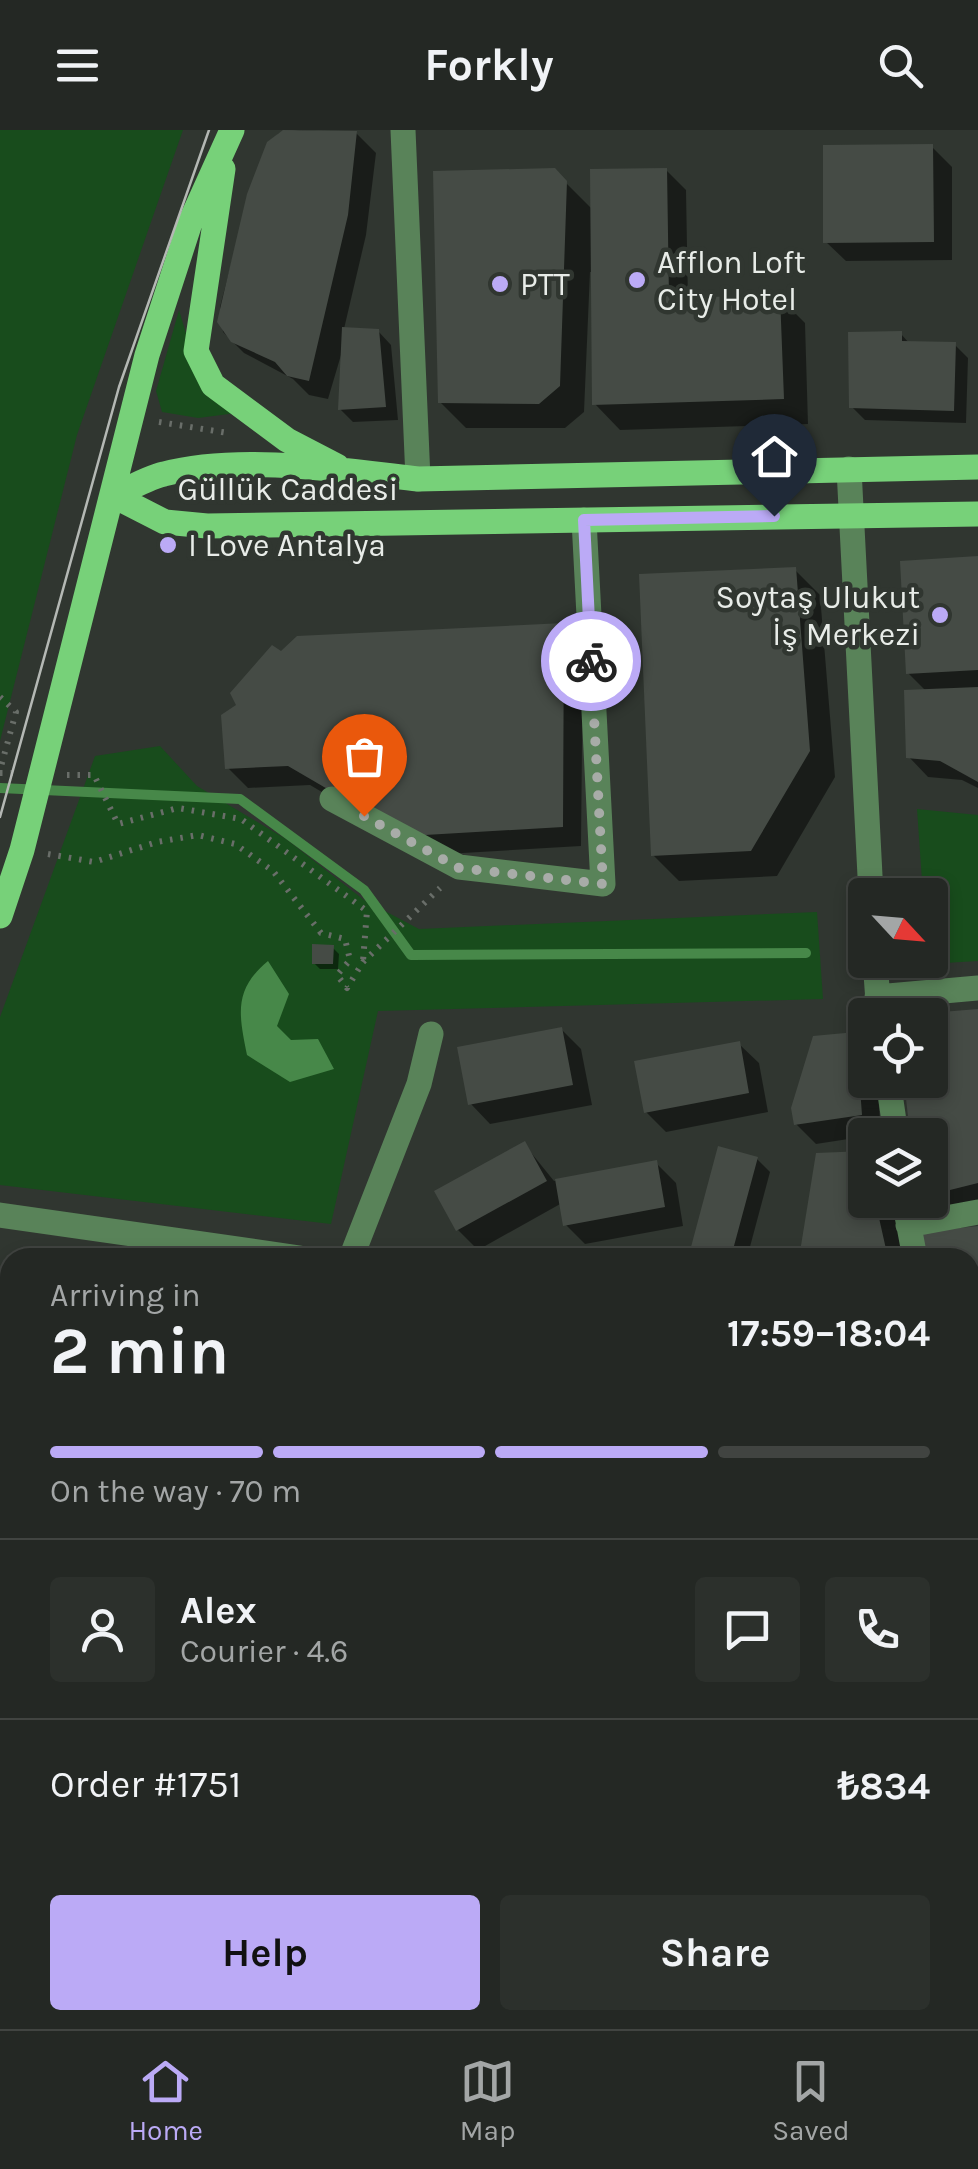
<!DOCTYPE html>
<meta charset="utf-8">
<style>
:root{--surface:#242824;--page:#2c302c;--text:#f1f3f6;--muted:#a3a6a6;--line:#414441;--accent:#bbaaf6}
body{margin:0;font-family:Karla,sans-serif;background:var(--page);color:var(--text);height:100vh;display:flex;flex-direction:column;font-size:38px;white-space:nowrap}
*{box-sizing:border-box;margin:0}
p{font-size:32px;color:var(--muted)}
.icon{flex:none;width:55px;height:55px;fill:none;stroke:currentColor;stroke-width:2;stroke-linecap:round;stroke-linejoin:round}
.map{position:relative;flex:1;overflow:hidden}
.details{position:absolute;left:0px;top:1118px;width:980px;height:782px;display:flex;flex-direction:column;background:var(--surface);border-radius:30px 30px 0 0;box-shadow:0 5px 15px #0003,0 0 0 2px var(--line)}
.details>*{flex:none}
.needle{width:65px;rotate:116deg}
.buttons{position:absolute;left:848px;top:748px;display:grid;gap:20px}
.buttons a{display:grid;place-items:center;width:100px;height:100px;border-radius:10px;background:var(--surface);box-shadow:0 5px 15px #0003,0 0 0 2px var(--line);font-size:50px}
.pin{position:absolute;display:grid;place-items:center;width:85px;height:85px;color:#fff;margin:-102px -42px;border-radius:50% 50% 50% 0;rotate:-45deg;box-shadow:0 0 10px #0007}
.pin .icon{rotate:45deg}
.courier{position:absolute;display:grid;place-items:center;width:100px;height:100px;margin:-50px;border:8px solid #bbaaf6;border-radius:50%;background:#fff;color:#222;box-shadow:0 2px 12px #0007}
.summary em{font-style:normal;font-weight:700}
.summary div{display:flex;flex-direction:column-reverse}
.summary{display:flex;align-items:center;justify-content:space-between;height:170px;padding:0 50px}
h1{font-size:65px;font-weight:700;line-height:75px}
.bar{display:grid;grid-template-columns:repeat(4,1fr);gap:15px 10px;align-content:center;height:120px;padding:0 50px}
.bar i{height:12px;border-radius:8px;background:var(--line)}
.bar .on{background:var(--accent)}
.bar p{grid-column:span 4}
.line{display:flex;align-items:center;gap:25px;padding:0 50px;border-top:2px solid var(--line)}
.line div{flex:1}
.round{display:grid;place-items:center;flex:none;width:105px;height:105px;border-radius:10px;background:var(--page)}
.button{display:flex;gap:20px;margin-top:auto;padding:20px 50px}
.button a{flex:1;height:115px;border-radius:10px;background:var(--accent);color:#111;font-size:40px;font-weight:700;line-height:115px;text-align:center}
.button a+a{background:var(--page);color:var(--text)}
header{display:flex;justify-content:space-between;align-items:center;height:130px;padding:0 50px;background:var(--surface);font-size:45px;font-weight:700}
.tabs{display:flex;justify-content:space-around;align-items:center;height:140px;border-top:2px solid var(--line);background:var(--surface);font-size:28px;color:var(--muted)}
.tabs a{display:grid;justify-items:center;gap:5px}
.tabs .on{color:var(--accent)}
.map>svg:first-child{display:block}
.green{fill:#184c1c}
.water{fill:#478849}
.shadow{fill:#0007}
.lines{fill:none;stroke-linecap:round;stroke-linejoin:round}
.stream{stroke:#478849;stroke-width:10}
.building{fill:#454b45}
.path{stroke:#696e69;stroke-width:6;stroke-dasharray:2.5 8;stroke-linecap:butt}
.minor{stroke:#598359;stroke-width:25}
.major{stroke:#77d179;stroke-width:25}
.tram{stroke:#b4b8b4;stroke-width:2.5}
.done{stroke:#a8aca8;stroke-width:10;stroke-dasharray:0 18}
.route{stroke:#bbaaf6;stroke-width:12}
.poi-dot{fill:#bbaaf6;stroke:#303630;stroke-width:4}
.labels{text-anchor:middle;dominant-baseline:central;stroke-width:9;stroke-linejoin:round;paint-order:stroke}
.poi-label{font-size:32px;fill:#e8ece8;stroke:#303630;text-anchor:start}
.street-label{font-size:32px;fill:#e8ece8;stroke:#303630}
</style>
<header><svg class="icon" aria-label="menu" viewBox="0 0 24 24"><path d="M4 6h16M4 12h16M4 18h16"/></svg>Forkly<svg class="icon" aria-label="search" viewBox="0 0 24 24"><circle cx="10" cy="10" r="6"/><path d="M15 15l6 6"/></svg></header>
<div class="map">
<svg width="978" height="1899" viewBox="0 0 978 1899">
<rect width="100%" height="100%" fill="#303630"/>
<!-- green -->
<path class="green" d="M0 0H183L77 305 0 611Z
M179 180 188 210 237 283 198 288 162 282 156 261Z
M160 616 197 656 286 709 364 770 419 799 817 782 823 869 378 881 331 1094 0 1055V887L95 626Z
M917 679 978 685V831L928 834 930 765H923Z
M0 1206 10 1207V1545L0 1581Z"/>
<!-- water -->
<path class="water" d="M268 831 289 864 277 896 291 910 318 909 334 939 290 952 247 925C239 885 233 860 268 831Z"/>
<!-- shadow -->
<path class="shadow" d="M299 0 356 3 376 23 366 105 344 199 378 201 391 215 398 290 353 292 340 279 344 215 328 269 309 265 293 249 244 223 223 202 220 177 249 65 269 13 279 3Z
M932 17 952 37V130L846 131 826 112Z
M666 40 686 60 688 170 779 167 805 193 808 294 620 300 595 274 594 142H590L584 282 565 298H466L440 272 554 41 593 80Z
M901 204 910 214 955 215 968 228 966 293 865 290 852 277Z
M978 429V658L962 650 928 647 909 627 927 562 908 543Z
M795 440 820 465 835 647 777 746 679 751 653 725Z
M563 495 583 515 581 716 429 725 310 655 248 658 228 638 239 575 281 524Z
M333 818 339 824 338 839H320L314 833Z
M978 881V1084L946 1093 923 1070H930V1005H913L906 950H930V886Z
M562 900 581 919 592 975 490 994 471 974Z
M855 905 865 914V950H877L881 1004 816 1014 796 994Z
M739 914 759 933 768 982 666 1002 646 982Z
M524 1014 554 1051 656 1033 676 1053 683 1096 585 1114 565 1094 562 1073 478 1120 458 1100 438 1062Z
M757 1029 770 1042 747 1128H706L694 1116Z
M865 1070H891L904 1128H801Z
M970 1609 978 1613V1768L970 1784Z
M970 1850 978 1858 977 1899H810L814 1890H970Z
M432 1890H518L517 1899H410L434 1893Z
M630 1890H779L785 1896 626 1899Z"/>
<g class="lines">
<!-- stream -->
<path class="stream" d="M0 658 240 669 364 760 411 825 806 823"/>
</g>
<!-- building -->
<path class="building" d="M283 0 357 1 348 85 309 251 287 246 275 232 231 212 217 192 247 64 267 12Z
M933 14 934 112 823 113V15Z
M555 38 567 51 560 256 539 274 438 273 433 41Z
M667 38 669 168 780 165 784 269 592 275 590 39Z
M342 197 379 199 386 277 338 280Z
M902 201V211L956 212 954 281 849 278 848 202Z
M978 426V540L906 544 900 431Z
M796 437 810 621 751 721 651 726 639 444Z
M564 493 563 697 408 706 288 636 225 639 221 585 236 575 230 563 272 515 281 521 297 506Z
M978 557V652L940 631 906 628 904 560Z
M312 814 334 815 333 834H312Z
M978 879V1053L930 1065V1005H910L904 950H930V883Z
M562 897 573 955 468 975 457 917Z
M856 902 862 985 794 995 791 978 813 906Z
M740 911 749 963 644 983 634 931Z
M525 1011 547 1051 456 1101 434 1061Z
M718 1016 758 1027 731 1127 691 1117Z
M865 1021V1070H875L888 1128H799L816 1023Z
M657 1030 665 1077 563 1096 555 1049Z
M978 1096V1214L970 1213V1128H926L921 1102Z
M392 1116 446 1124 445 1128H390Z
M978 1250V1350H976L970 1266Z
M970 1606 978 1610V1711L970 1727Z
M408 1890 472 1893 471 1899H407Z
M627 1890H759L755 1899H623Z
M811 1890H912L908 1899H807Z"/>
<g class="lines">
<!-- path -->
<path class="path" d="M159 292 228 303
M0 567 16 582 0 640
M0 643H14
M67 645H94L118 694 178 678 241 689 367 781 363 831
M48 724 94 732 157 712 198 705 235 714 273 741 321 803 345 809 350 830 337 845 347 858 363 832 440 758"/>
<!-- minor -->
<path class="minor" d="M403 0 418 349
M849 339 871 765
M332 669 459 737 603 754 584 390
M875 830 879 885
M877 867 978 858
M888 950 896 1005
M904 1070 915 1128
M0 1085 300 1128
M908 1095 978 1082
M351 1128 419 954 431 904
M970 1228H978
M970 1436V1455
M970 1579 978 1581
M50 1899 51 1890
M378 1899 384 1890
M587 1899 589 1890
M797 1899 801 1890"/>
<!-- major -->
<path class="major" d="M223 39 196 221 213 255 287 310 337 336
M114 366 165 392 207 396 978 384
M114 366C130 358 147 348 164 344 238 324 341 340 418 349L978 337
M0 786 22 720 147 225 190 93 232 0"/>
<!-- tram -->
<path class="tram" d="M0 687 119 257 209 0"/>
</g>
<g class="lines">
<!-- done -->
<path class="done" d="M364 686 459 738 603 754 591 531"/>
<!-- route -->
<path class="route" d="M591 531 584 390 774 386"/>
</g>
<!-- markers -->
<g class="poi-dot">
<circle cx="637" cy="150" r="10"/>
<circle cx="500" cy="154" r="10"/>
<circle cx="168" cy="415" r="10"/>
<circle cx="940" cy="485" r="10"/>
</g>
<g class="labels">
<!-- poi labels -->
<g class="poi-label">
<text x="657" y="132">Afflon Loft<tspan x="657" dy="37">City Hotel</tspan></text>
<text x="520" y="154">PTT</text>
<text x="188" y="415">I Love Antalya</text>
<text x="920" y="467" text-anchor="end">Soytaş Ulukut<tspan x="920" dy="37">İş Merkezi</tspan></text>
</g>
<!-- street labels -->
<g class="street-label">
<text x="288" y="359">Güllük Caddesi</text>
</g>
</g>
</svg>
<div class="buttons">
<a><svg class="needle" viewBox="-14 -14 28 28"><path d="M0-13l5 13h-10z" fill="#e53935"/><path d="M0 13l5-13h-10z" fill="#a3a6a6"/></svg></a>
<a><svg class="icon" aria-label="locate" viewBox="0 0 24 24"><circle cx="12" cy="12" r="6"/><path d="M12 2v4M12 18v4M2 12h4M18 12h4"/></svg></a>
<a><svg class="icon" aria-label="layers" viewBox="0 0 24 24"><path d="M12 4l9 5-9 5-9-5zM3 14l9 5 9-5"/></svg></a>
</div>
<div class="pin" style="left:364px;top:686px;background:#ea580c"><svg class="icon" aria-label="bag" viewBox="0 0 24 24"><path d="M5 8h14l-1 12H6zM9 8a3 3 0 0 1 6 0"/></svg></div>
<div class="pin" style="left:774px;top:386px;background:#1f2937"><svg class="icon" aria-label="home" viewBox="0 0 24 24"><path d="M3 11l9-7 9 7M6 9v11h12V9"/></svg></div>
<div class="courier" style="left:591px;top:531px"><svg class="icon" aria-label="bike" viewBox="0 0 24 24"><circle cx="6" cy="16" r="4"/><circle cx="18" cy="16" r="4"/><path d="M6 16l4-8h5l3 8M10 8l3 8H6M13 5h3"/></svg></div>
<section class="details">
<div class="summary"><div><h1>2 min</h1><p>Arriving in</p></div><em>17:59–18:04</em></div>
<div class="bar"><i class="on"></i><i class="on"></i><i class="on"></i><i></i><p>On the way · 70 m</p></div>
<div class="line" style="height:180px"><a class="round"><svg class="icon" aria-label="person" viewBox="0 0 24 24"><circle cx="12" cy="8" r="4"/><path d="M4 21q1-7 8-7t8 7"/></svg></a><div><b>Alex</b><p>Courier · 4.6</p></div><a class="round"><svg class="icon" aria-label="chat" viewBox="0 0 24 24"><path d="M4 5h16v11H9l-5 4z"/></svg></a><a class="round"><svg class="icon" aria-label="phone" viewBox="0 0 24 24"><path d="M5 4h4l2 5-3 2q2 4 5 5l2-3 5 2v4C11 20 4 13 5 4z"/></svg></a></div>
<div class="line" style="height:130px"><div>Order #1751</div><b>₺834</b></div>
<div class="button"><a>Help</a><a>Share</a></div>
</section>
</div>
<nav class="tabs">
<a class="on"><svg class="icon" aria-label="home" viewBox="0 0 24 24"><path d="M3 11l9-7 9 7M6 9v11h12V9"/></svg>Home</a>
<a><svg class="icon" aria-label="map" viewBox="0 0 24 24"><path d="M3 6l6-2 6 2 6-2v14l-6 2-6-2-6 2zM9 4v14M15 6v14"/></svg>Map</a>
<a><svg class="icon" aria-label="saved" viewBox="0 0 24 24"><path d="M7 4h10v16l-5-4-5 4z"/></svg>Saved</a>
</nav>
